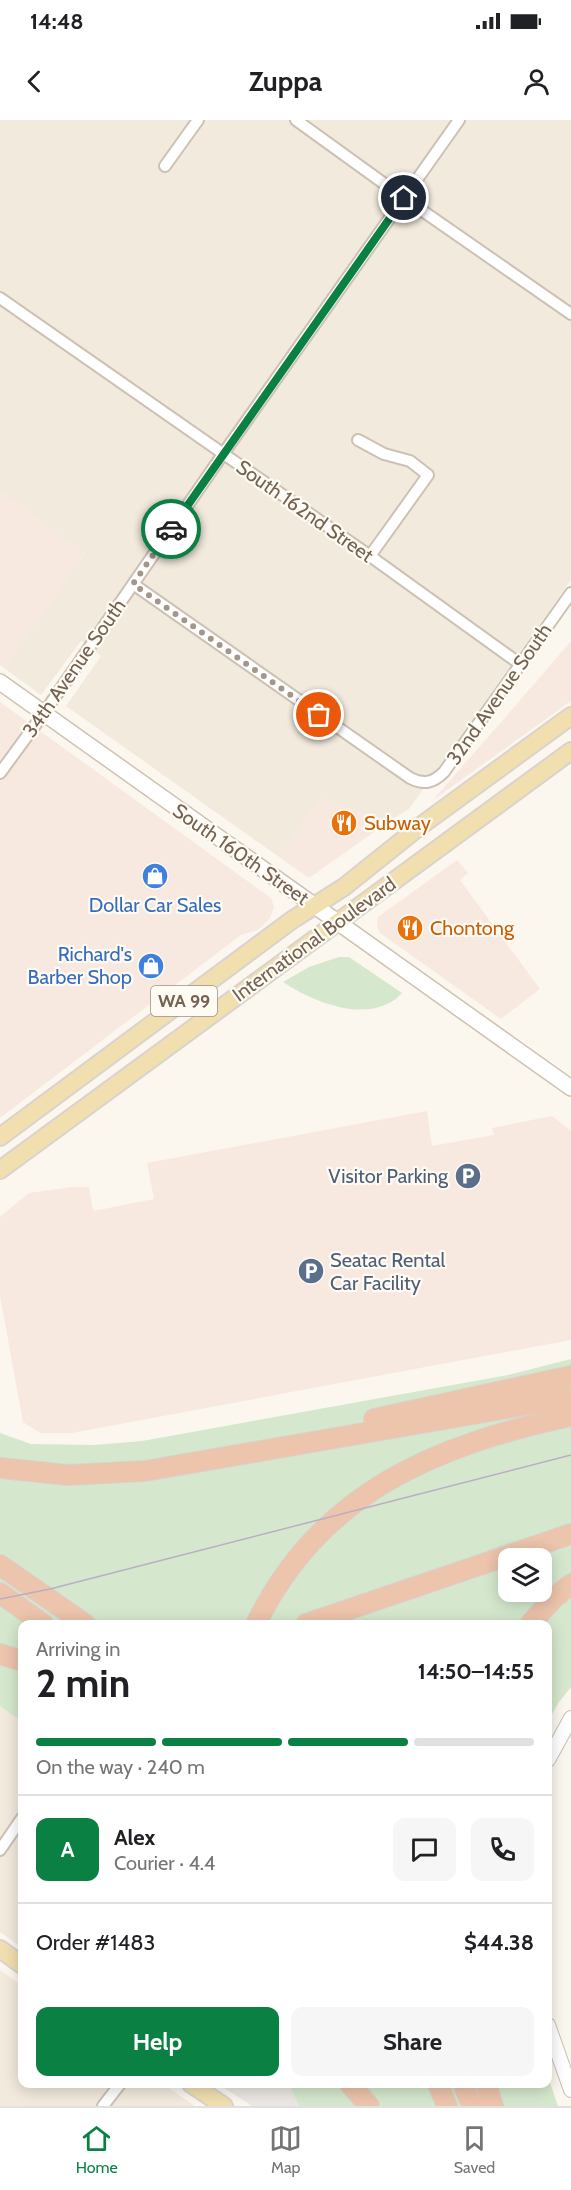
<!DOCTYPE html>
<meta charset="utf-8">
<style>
:root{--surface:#fff;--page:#f6f6f6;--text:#202124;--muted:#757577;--line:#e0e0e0;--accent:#0b8043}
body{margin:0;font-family:Cabin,sans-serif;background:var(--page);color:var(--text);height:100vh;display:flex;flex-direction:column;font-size:22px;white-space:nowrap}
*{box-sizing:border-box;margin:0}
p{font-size:20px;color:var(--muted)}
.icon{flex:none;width:33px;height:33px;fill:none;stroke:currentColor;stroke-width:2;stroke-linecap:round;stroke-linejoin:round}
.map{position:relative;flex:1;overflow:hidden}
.sheet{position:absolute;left:18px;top:1500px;width:534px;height:468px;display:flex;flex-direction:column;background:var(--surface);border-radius:12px;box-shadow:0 3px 15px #0003}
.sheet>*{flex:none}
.tools{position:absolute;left:498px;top:1428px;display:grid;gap:12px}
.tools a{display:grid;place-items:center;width:54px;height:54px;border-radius:12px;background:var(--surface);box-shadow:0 3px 15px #0003;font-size:30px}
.pin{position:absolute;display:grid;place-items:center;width:51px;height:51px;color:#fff;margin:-26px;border:3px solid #fff;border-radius:50%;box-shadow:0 2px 6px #0007}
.courier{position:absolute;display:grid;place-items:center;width:60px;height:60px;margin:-30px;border:4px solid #0b8043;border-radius:50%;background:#fff;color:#222;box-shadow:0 2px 8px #0007}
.summary em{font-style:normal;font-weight:700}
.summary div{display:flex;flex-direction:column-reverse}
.summary{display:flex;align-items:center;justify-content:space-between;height:102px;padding:0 18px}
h1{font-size:39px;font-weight:700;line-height:45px}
.bar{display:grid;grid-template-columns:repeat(4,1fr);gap:9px 6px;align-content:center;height:72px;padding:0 18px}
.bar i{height:8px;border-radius:4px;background:var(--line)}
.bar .on{background:var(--accent)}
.bar p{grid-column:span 4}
.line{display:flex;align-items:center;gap:15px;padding:0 18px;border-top:2px solid var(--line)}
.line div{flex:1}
.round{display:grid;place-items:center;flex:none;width:63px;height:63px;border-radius:12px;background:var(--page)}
.cta{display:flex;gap:12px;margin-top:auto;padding:12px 18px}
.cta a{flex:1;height:69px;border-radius:12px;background:var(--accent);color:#fff;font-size:24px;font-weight:700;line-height:69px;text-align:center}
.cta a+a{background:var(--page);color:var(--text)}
.status{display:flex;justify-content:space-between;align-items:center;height:42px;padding:0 30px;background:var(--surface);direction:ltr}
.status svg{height:16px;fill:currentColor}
header{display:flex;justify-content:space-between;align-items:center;height:78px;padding:0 18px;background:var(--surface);font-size:27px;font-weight:700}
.menu{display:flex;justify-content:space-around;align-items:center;height:84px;border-top:2px solid var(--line);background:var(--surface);font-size:16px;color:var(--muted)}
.menu a{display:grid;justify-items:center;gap:3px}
.menu .on{color:var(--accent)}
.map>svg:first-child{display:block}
.residential{fill:#f2eadd}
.commercial{fill:#f7e9e0}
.industrial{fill:#ece7e2}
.green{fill:#d5e8cd;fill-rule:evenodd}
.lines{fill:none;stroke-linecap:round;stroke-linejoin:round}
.minor-casing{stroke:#cdc1b4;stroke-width:14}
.tertiary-casing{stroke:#cdc1b4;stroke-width:16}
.secondary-casing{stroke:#cfc2b2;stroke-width:18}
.primary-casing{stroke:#d8d3cf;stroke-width:20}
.motorway-casing{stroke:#d8d3cf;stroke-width:22}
.minor{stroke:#fff;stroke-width:10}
.tertiary{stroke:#fff;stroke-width:14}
.secondary{stroke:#fff;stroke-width:15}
.primary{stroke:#f1dfaf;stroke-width:16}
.motorway{stroke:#edc4ac;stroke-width:20}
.tram{stroke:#bcacc5;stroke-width:1.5}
.done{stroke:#a49689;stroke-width:6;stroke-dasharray:0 10.8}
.route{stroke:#0b8043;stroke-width:8}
.labels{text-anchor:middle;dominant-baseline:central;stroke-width:4.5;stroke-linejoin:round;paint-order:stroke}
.shield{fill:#fefbf4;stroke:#9e9083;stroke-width:1.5}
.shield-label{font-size:18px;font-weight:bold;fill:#756252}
.street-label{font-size:20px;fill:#756252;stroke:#fefbf4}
.food-label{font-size:20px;fill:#c56008;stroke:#fefbf4;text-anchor:start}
.shop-label{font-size:20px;fill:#366cbe;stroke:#fefbf4}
.service-label{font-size:20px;fill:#4e5e75;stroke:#fefbf4;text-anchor:end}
</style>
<div class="status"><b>14:48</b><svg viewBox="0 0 49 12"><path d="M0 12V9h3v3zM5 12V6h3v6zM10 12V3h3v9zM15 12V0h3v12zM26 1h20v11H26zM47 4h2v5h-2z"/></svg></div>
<header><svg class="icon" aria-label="back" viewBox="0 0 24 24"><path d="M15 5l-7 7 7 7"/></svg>Zuppa<svg class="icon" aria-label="person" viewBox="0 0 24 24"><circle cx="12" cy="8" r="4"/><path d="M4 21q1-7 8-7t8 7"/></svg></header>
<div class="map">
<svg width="571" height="1986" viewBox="0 0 571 1986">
<rect width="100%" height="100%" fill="#fbf7ee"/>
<!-- residential -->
<path class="residential" d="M0 0H571V460L409 689 388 702 320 678 279 737 66 586 101 536 81 521 41 575 4 548 85 433 0 372Z
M0 1586 15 1597H22V1828L0 1812Z
M0 1850 22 1866V1964H163L195 1986H0Z"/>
<!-- commercial -->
<path class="commercial" d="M0 372 85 433 4 548 0 545Z
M571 521V581L432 681 535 563Z
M0 582 271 778 274 787 270 798 258 810 241 815 0 998Z
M320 678 388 702 309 758 279 737Z
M457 740 468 753 460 760 540 869 501 899 380 813 377 806 378 797Z
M427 991 432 1026 494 1015 492 1008 552 996 571 1011V1220L72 1313H40L23 1302 0 1176V1097L29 1073 72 1067H89L93 1091 154 1079 147 1043Z"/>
<!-- industrial -->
<path class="industrial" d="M218 1964H289L299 1986H252Z"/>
<!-- green -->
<path class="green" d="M339 837H349L402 873C372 906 314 883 283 862L309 847Z
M571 1239V1567L559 1582 548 1601V1504H22V1597H15L0 1586V1313L31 1324 94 1325 142 1321 508 1255ZM508 1438H542V1472H508Z
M548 1957 558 1986H299L289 1964H548Z"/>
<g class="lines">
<defs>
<path id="minor" d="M296 0 404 78 571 194
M165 46 198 0
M0 178 370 436 520 544
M358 320 384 334 410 341 428 355 370 436
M133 464 410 658C424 665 433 663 444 652L571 473
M0 653 44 593 223 334 459 0
M0 1730 22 1698
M103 1986 120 1964"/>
<path id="tertiary" d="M548 1640 571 1598
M548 1905 571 1970"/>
<path id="secondary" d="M0 562 571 968"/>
<path id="primary" d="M0 1017 292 800 344 767 419 707 571 596
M0 1050 571 631
M0 1829 22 1845
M191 1964 224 1986"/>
<path id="motorway" d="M374 1299 571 1256
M0 1348 68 1355 145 1351 571 1277
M0 1445 85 1504
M0 1473 43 1504
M256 1504C320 1372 436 1325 571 1296
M306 1504 571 1414
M530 1504 554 1478 571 1464
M0 1534 22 1541
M350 1964 369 1986
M438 1964 447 1986
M463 1964 472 1986
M486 1964 493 1986"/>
</defs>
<!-- minor casing -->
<use href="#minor" class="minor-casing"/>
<!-- tertiary casing -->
<use href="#tertiary" class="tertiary-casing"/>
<!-- secondary casing -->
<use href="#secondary" class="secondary-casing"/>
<!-- primary casing -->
<use href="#primary" class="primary-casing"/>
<!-- motorway casing -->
<use href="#motorway" class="motorway-casing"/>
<!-- minor -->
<use href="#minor" class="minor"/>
<!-- tertiary -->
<use href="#tertiary" class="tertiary"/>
<!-- secondary -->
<use href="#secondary" class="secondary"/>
<!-- primary -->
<use href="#primary" class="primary"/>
<!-- motorway -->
<use href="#motorway" class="motorway"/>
<!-- tram -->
<path class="tram" d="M0 1479 50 1469 571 1335"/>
</g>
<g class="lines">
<!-- done -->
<path class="done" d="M171 409 133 464 319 595"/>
<!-- route -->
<path class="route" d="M171 409 404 78"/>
</g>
<!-- icons -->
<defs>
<symbol id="restaurant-disc" viewBox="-11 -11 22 22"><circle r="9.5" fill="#e8710a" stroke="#fefbf4"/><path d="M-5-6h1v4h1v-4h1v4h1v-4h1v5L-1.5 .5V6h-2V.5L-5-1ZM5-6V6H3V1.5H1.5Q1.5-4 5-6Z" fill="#fff"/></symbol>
<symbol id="shop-disc" viewBox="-11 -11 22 22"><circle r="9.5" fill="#3f7fe0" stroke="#fefbf4"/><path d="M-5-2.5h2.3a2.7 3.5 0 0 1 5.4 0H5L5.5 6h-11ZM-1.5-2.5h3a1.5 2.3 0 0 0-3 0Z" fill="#fff"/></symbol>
<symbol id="parking-disc" viewBox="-11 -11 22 22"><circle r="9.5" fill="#5c6f8a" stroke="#fefbf4"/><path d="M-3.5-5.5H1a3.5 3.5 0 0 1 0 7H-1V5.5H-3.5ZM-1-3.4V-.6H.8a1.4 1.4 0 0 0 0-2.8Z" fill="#fff"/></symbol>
</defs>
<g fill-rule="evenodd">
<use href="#restaurant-disc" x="329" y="688" width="30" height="30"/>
<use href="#shop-disc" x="140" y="741" width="30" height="30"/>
<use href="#restaurant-disc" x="395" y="793" width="30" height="30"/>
<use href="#shop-disc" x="136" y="831" width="30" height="30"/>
<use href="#parking-disc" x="453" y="1041" width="30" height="30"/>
<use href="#parking-disc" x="296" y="1136" width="30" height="30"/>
</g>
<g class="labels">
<!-- shield labels -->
<rect class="shield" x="151" y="866" width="66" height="30" rx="4.5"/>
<g class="shield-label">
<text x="184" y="881">WA 99</text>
</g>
<!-- street labels -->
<g class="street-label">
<text transform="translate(305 391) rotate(35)">South 162nd Street</text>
<text transform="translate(74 548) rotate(-55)">34th Avenue South</text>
<text transform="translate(499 574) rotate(-55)">32nd Avenue South</text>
<text transform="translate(241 734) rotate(35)">South 160th Street</text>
<text transform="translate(314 819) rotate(-36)">International Boulevard</text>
</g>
<!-- food labels -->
<g class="food-label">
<text x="364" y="703">Subway</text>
<text x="430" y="808">Chontong</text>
</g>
<!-- shop labels -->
<g class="shop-label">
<text x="155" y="785">Dollar Car Sales</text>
<text x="132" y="834" text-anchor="end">Richard's<tspan x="132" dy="23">Barber Shop</tspan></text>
</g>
<!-- service labels -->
<g class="service-label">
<text x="448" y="1056">Visitor Parking</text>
<text x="330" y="1140" text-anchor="start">Seatac Rental<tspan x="330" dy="23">Car Facility</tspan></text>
</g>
</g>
</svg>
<div class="tools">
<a><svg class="icon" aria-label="layers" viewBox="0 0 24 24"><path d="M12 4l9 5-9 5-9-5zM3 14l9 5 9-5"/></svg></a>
</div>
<div class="pin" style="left:319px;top:595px;background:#ea580c"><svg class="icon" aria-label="bag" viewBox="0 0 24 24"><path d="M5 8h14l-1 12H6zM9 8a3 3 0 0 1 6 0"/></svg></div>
<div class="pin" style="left:404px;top:78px;background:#1f2937"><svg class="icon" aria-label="home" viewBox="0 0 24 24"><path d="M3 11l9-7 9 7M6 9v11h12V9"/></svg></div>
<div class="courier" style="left:171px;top:409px"><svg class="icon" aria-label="car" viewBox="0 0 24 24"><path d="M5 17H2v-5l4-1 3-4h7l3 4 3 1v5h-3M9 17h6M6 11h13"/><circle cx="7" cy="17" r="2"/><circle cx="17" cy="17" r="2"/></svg></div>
<section class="sheet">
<div class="summary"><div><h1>2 min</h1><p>Arriving in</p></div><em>14:50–14:55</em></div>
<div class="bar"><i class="on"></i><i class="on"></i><i class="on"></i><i></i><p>On the way · 240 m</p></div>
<div class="line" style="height:108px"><b class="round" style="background:var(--accent);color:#fff">A</b><div><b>Alex</b><p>Courier · 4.4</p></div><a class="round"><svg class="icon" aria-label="chat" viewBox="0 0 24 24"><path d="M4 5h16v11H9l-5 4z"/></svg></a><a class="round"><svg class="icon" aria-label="phone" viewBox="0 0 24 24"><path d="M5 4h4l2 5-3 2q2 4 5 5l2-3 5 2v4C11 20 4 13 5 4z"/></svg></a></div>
<div class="line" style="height:78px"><div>Order #1483</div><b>$44.38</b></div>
<div class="cta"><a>Help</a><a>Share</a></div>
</section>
</div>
<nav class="menu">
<a class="on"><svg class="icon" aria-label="home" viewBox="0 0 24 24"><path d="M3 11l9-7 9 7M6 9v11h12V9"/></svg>Home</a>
<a><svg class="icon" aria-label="map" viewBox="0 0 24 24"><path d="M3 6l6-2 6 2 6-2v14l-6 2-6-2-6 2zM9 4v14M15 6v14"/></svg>Map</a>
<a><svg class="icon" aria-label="saved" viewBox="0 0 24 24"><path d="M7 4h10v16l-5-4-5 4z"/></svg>Saved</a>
</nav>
